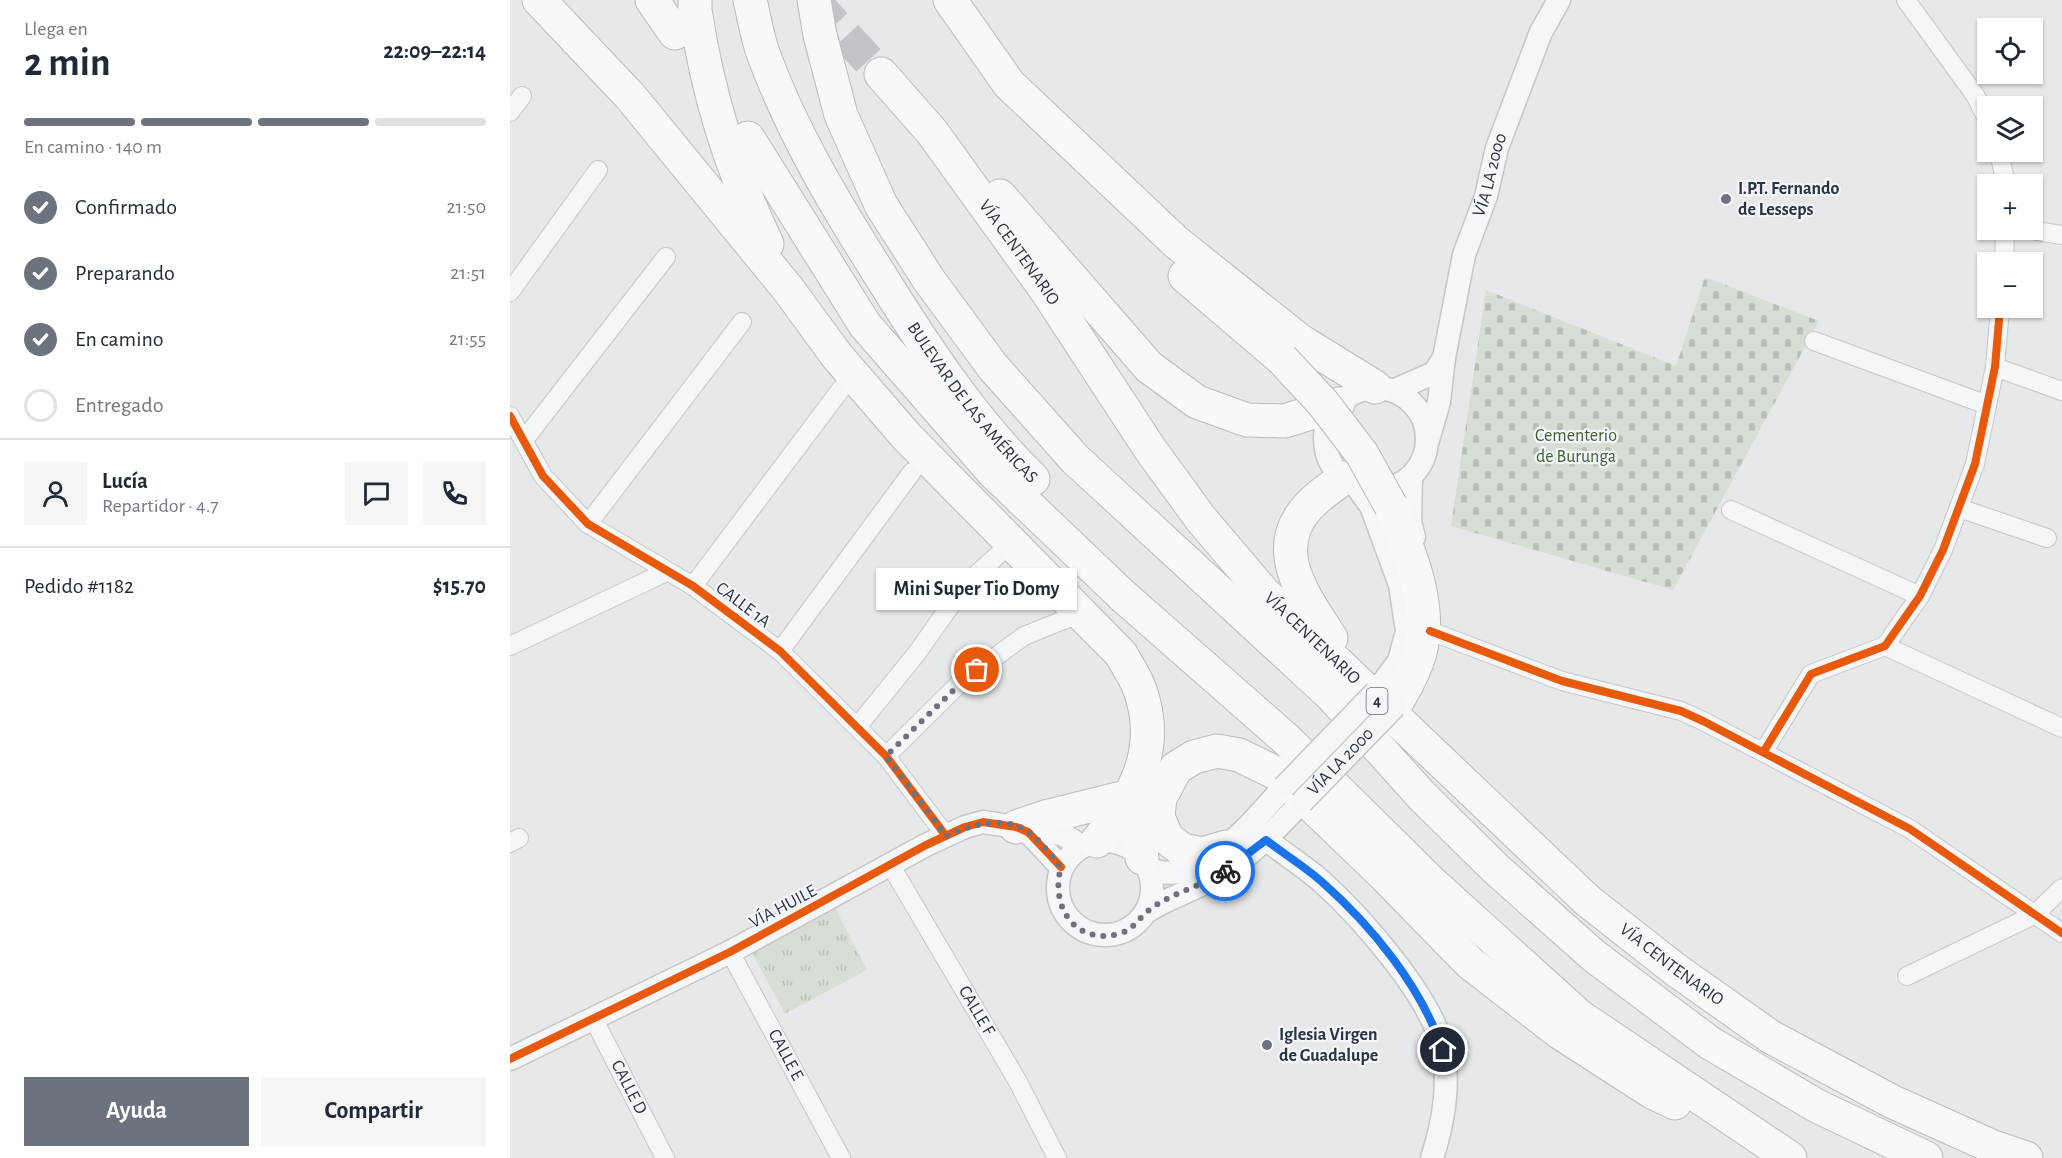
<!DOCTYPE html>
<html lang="es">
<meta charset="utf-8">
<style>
:root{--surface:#fff;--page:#f6f6f7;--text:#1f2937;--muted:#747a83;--line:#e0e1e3;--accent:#6c737f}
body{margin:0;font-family:"Alegreya Sans",sans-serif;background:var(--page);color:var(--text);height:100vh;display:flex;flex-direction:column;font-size:22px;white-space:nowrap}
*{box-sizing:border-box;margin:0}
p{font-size:20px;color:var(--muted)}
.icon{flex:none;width:33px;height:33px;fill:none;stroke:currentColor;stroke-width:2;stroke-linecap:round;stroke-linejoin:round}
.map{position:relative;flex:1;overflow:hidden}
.drawer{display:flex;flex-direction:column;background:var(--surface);width:510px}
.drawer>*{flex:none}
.tools{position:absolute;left:1467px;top:18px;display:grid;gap:12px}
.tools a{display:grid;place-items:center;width:66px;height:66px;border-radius:0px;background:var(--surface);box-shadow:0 2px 4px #0004;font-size:30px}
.pin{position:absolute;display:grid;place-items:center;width:51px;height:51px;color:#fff;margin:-26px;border:3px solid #fff;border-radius:50%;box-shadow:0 2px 6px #0007}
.courier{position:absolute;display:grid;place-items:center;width:60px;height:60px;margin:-30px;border:4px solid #1a73e8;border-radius:50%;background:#fff;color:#222;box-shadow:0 2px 8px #0007}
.bubble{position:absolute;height:42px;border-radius:0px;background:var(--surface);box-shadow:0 2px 4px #0004;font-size:20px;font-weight:600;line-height:42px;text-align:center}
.head em{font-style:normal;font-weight:600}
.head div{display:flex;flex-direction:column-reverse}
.head{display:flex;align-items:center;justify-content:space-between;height:102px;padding:0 24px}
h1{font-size:39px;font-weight:600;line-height:45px}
.bar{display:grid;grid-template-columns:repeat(4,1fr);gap:9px 6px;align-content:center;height:72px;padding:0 24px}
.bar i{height:8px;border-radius:4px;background:var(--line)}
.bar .active{background:var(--accent)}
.bar p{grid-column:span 4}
.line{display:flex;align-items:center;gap:15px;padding:0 24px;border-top:2px solid var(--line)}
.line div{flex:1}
.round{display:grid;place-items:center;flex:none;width:63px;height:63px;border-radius:0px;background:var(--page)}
ol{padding:0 24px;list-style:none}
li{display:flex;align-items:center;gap:18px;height:66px}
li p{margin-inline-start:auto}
li .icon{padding:6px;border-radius:50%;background:var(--accent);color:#fff;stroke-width:4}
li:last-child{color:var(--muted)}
li i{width:33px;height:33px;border:3px solid var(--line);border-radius:50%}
.cta{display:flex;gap:12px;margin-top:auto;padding:12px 24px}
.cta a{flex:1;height:69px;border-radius:0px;background:var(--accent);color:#fff;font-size:24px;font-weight:600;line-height:69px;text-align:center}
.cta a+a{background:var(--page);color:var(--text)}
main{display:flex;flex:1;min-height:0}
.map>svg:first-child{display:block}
.grass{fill:url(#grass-tufts)}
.cemetery{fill:url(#cemetery-stones)}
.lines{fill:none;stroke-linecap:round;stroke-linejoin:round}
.motorway-tunnel{stroke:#c1c4c9;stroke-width:33;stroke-dasharray:33 16;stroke-linecap:butt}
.minor-casing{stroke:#c4c6c8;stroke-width:20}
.tertiary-casing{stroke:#c4c6c8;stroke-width:25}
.motorway-casing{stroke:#b8bbbf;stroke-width:35}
.minor{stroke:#f5f6f7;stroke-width:18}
.tertiary{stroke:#f5f6f7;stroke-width:22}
.motorway{stroke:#f8f8f8;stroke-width:33}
.tertiary-bridge-casing{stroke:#c4c6c8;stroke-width:25;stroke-linecap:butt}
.motorway-bridge-casing{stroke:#b8bbbf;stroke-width:35;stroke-linecap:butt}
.tertiary-bridge{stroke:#f5f6f7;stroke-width:22}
.motorway-bridge{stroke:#f8f8f8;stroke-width:33}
.cycleway-casing{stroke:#f4f6f9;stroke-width:11}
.cycleway{stroke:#e8590c;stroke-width:8}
.done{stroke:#6c737f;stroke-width:6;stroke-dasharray:0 10.8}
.route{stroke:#1a73e8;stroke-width:8}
.poi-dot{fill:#6c737f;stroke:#f4f6f9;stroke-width:2}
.labels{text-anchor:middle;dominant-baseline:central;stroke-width:4.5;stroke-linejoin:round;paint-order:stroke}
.shield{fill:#f4f6f9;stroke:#676e7b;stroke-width:1.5}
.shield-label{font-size:16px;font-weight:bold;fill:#2b3445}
.street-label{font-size:18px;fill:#2b3445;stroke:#f4f6f9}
.poi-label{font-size:18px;font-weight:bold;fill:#2b3445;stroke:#f4f6f9;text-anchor:start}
.park-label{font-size:18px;fill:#3f6138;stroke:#f4f6f9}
</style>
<main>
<section class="drawer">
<div class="head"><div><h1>2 min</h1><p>Llega en</p></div><em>22:09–22:14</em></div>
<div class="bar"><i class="active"></i><i class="active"></i><i class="active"></i><i></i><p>En camino · 140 m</p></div>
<ol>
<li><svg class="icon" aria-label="check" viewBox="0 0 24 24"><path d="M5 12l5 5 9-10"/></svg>Confirmado<p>21:50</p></li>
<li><svg class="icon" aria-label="check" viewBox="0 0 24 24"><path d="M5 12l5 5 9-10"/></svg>Preparando<p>21:51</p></li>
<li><svg class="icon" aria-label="check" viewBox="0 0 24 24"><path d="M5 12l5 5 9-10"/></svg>En camino<p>21:55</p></li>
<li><i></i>Entregado</li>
</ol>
<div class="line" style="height:108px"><a class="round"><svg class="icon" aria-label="person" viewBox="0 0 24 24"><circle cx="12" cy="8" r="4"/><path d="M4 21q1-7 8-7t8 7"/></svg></a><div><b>Lucía</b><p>Repartidor · 4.7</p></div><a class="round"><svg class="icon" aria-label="chat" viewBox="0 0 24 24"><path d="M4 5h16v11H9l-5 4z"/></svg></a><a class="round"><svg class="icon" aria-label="phone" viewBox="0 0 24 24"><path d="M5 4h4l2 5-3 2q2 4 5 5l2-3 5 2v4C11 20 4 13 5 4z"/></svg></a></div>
<div class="line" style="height:78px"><div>Pedido #1182</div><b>$15.70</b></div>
<div class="cta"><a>Ayuda</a><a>Compartir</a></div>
</section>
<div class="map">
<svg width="1552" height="1158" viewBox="0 0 1552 1158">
<defs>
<pattern id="grass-tufts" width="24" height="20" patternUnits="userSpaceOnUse" patternTransform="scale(1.5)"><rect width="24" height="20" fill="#d6ded6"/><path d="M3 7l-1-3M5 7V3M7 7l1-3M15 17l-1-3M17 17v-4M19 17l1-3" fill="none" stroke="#b8bfb9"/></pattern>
<pattern id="cemetery-stones" width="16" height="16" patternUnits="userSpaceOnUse" patternTransform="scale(1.5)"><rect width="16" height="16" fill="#d6ded6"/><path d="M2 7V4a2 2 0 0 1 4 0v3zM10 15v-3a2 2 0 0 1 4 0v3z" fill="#b8bfb9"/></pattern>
</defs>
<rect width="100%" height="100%" fill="#e6e8ea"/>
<!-- grass -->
<path class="grass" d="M323 904 357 970 275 1014 239 947Z"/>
<!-- cemetery -->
<path class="cemetery" d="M1195 277 1309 321 1163 590 941 526 976 290 1166 366Z"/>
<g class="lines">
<!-- motorway-tunnel -->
<path class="motorway-tunnel" d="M303 0 371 74"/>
<defs>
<g id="minor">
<path d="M1396 0 1465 95 1478 121"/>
<path d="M0 112 12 96"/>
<path d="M1489 152 1496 184"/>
<path d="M1521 230 1552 235"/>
<path d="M1494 262 1495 230"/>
<path d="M0 292 88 170"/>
<path d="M1304 341 1477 405"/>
<path d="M1485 367 1552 391"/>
<path d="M0 416 33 476 78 524 183 586 270 651 376 756 436 836"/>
<path d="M14 440 156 257"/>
<path d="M1449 508 1537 538"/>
<path d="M1221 510 1410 596"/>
<path d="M78 524 232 322"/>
<path d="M183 586 331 389"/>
<path d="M920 631 1052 681 1171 711 1193 721 1400 829 1552 933"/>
<path d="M0 646 156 572"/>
<path d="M1375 646 1552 728"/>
<path d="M270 651 402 472"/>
<path d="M347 727 407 653 455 585 488 555"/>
<path d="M1254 751 1301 674 1375 646 1410 596 1433 550 1465 464 1485 367 1490 308"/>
<path d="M376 756 451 682 514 636 566 615"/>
<path d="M0 843 9 838"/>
<path id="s1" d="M381 866 507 1080 547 1158"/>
<path id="s2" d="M220 952 331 1158"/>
<path d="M1397 976 1524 915 1552 888"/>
<path id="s3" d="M83 1018 155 1158"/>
</g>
<g id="tertiary">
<circle cx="866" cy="439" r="51"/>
<path d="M885 390 924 373 934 358"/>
<path id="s4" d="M918 440 929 402 934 358 954 255 976 196 987 148 1031 32 1049 0"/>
<path d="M901 478 900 522 904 537"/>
<path d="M847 487 861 506 890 585 897 631 889 661 866 692"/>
<path d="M518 832C539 829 555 832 571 847"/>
<path d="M756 839C774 854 794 866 811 881 850 916 923 998 933 1050 940 1086 933 1124 922 1158"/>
<circle cx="595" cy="888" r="47"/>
<path d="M638 868C689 892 743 820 774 787"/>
<path d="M636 912C656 899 678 892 699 881 736 862 763 832 792 802"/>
<path d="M0 1059 220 952 416 845 455 827 473 822 506 827 518 832 551 867"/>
</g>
<g id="motorway">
<path d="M29 0 120 96 278 289 327 356 397 437 611 654C617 665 626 678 630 690 651 749 625 797 587 841"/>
<path d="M142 0 165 33"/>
<path d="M185 0V10C198 95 220 166 257 244"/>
<path id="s5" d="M240 0C244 17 247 36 253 53 283 135 328 209 375 283 418 352 465 422 523 479"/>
<path d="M304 0 310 35 331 115 371 205 419 280 483 367 565 459 821 695 912 796 985 868 1084 956 1200 1043 1307 1106 1416 1158"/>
<path d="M440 0 499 84 666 242 789 340 865 387"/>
<path id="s6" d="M371 74 422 132 536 290 640 449 691 519 754 593 1078 901 1166 970 1261 1037 1383 1102 1481 1146 1516 1158"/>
<path d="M238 138 355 325 483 472 613 596 777 740 921 882 1069 1016 1280 1158"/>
<path d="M490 196 639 367 687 402 737 420 775 421 828 404"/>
<path d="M675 276 772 359"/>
<path d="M881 506C897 547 920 597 912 643 909 665 895 687 885 706"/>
<path d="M821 638C797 600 758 552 797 508 807 496 821 488 833 478"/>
<path d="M506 827 535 817 620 796"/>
<path d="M716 847 692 854 672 850 657 838 648 817 650 798 666 768 684 757 707 751 729 755 770 775 873 874 960 963 1049 1032 1142 1092 1165 1103"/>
<path d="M632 858C628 837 627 820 638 800L650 798"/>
</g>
</defs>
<!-- minor casing -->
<use href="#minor" class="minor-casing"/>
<!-- tertiary casing -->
<use href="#tertiary" class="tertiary-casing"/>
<!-- motorway casing -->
<use href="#motorway" class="motorway-casing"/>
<!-- minor -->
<use href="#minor" class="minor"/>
<!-- tertiary -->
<use href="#tertiary" class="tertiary"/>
<!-- motorway -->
<use href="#motorway" class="motorway"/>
<defs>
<g id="tertiary-bridge">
<path d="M774 787 866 692"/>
<path id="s7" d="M792 802 885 706"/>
</g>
<path id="motorway-bridge" d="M772 359 813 403 852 454 881 506"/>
</defs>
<!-- tertiary-bridge casing -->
<use href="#tertiary-bridge" class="tertiary-bridge-casing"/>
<!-- motorway-bridge casing -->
<use href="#motorway-bridge" class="motorway-bridge-casing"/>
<!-- tertiary-bridge -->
<use href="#tertiary-bridge" class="tertiary-bridge"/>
<!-- motorway-bridge -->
<use href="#motorway-bridge" class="motorway-bridge"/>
<defs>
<path id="cycleway" d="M0 416 33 476 78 524 183 586 270 651 376 756 436 836
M920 631 1052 681 1171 711 1193 721 1400 829 1552 933
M1254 751 1301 674 1375 646 1410 596 1433 550 1465 464 1485 367 1490 308
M0 1059 220 952 416 845 455 827 473 822 506 827 518 832 551 867"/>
</defs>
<!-- cycleway casing -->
<use href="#cycleway" class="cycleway-casing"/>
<!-- cycleway -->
<use href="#cycleway" class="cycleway"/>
</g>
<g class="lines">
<!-- done -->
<path class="done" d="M467 670 452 682 376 756 436 836C460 825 495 815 519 832 531 841 541 856 551 867 540 907 565 945 609 934 623 930 628 919 638 911 660 893 691 887 715 871"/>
<!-- route -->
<path class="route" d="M715 871 756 840C774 854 794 866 811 881 862 926 910 985 933 1050"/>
</g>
<!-- markers -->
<g class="poi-dot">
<circle cx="1216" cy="199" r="6"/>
<circle cx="757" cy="1045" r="6"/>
</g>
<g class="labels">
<!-- shield labels -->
<rect class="shield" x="856.5" y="688" width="21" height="26" rx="4.5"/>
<g class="shield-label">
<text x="867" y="701">4</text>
</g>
<!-- street labels -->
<g class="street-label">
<text stroke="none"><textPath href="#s4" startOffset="273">VÍA LA 2000</textPath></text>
<text stroke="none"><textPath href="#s6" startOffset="226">VÍA CENTENARIO</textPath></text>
<text stroke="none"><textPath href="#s5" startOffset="464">BULEVAR DE LAS AMÉRICAS</textPath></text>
<text transform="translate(233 605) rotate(37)">CALLE 1A</text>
<text stroke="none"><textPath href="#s6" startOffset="712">VÍA CENTENARIO</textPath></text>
<text stroke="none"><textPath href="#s7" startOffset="56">VÍA LA 2000</textPath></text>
<text transform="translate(273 907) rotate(-28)">VÍA HUILE</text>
<text stroke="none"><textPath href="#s6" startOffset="1198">VÍA CENTENARIO</textPath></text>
<text stroke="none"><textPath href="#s1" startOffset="168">CALLE F</textPath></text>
<text stroke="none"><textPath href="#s2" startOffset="117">CALLE E</textPath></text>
<text stroke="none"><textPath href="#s3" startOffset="78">CALLE D</textPath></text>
</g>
<!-- poi labels -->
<g class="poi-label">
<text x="1228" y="189">I.P.T. Fernando<tspan x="1228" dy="21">de Lesseps</tspan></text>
<text x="769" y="1035">Iglesia Virgen<tspan x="769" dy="21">de Guadalupe</tspan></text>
</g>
<!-- park labels -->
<g class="park-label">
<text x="1066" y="436">Cementerio<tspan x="1066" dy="21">de Burunga</tspan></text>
</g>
</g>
</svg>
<div class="tools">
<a><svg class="icon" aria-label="locate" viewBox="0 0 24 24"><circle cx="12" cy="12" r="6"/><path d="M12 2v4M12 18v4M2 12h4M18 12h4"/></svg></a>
<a><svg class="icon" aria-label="layers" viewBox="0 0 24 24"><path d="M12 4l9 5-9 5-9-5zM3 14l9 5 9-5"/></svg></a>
<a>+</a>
<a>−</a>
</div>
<div class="pin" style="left:467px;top:670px;background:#ea580c"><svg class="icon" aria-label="bag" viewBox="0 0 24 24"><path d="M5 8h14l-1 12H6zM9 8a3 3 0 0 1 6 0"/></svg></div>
<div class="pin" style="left:933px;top:1050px;background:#1f2937"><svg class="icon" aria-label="home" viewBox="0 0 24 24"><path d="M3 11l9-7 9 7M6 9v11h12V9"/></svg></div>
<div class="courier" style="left:715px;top:871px"><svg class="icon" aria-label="bike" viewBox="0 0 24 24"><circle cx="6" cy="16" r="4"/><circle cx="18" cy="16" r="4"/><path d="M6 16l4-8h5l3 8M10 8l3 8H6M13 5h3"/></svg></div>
<div class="bubble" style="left:366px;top:568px;width:201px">Mini Super Tio Domy</div>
</div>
</main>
